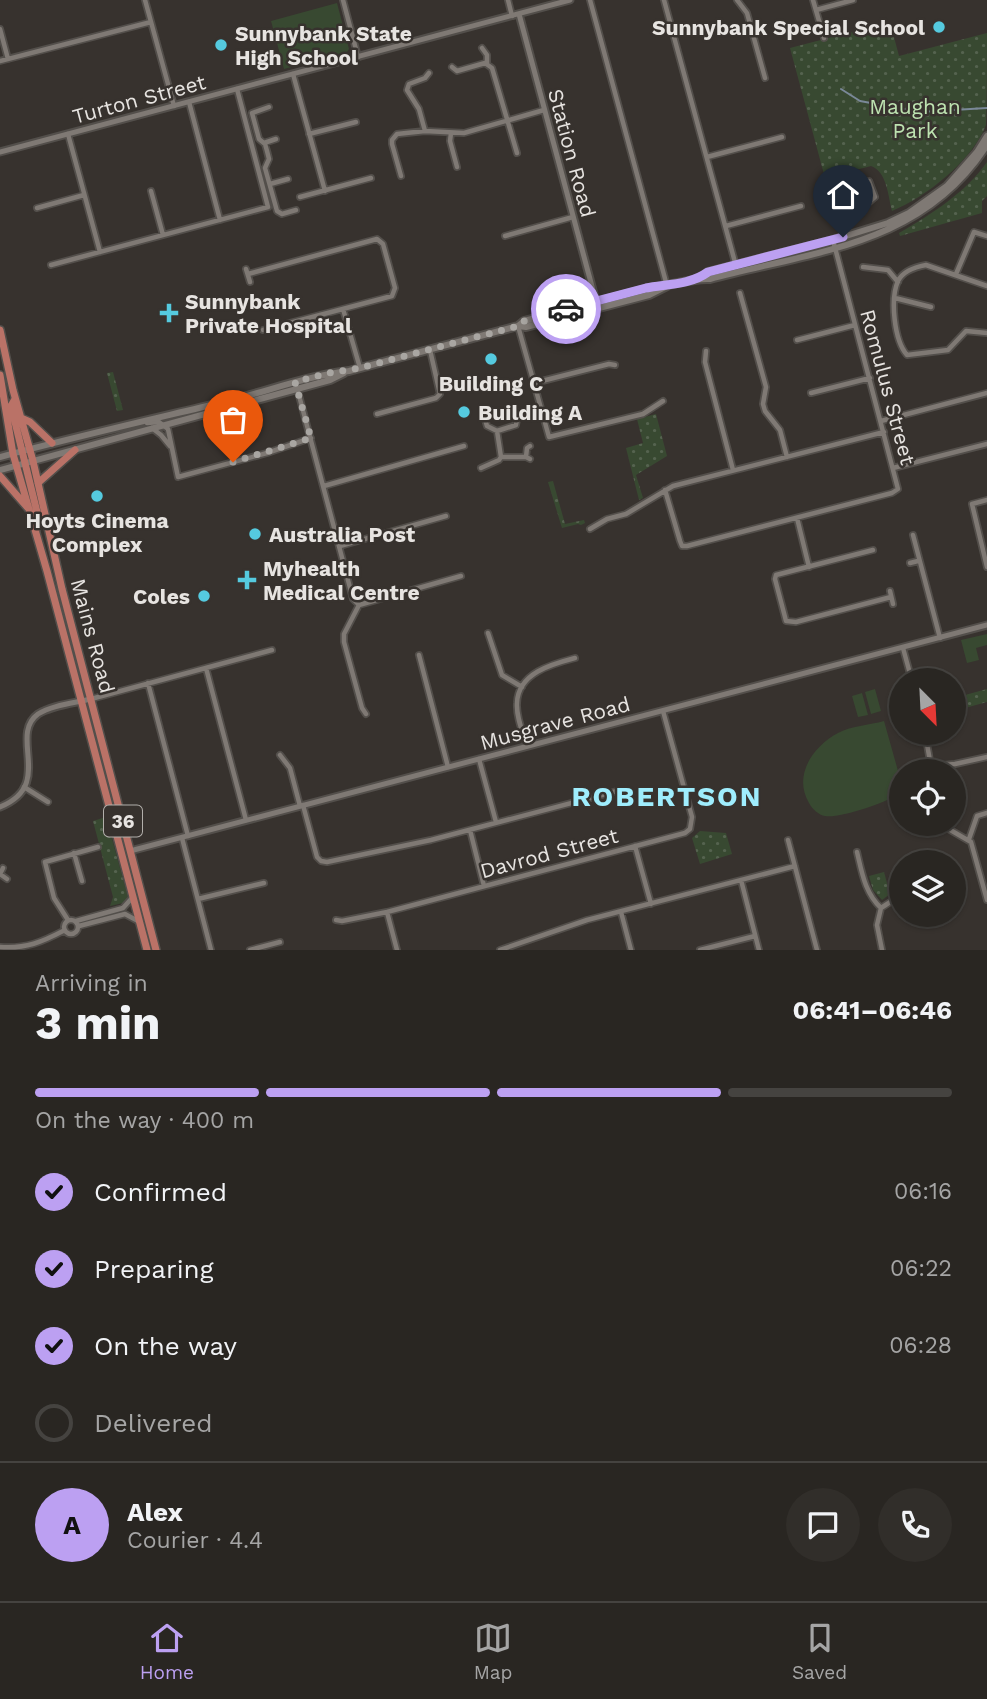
<!DOCTYPE html>
<meta charset="utf-8">
<style>
:root{--surface:#292622;--page:#312e2a;--text:#f1f3f6;--muted:#a5a5a5;--line:#454340;--accent:#bca0f2}
body{margin:0;font-family:"Work Sans",sans-serif;background:var(--page);color:var(--text);height:100vh;display:flex;flex-direction:column;font-size:26px;white-space:nowrap}
*{box-sizing:border-box;margin:0}
p{font-size:23px;color:var(--muted)}
.icon{flex:none;width:38px;height:38px;fill:none;stroke:currentColor;stroke-width:2;stroke-linecap:round;stroke-linejoin:round}
.map{position:relative;height:950px;overflow:hidden}
.drawer{display:flex;flex-direction:column;background:var(--surface);flex:1}
.drawer>*{flex:none}
.needle{width:46px;rotate:156deg}
.controls{position:absolute;left:889px;top:668px;display:grid;gap:14px}
.controls a{display:grid;place-items:center;width:77px;height:77px;border-radius:50%;background:var(--surface);box-shadow:0 2px 5px #0004,0 0 0 2px var(--line);font-size:35px}
.pin{position:absolute;display:grid;place-items:center;width:60px;height:60px;color:#fff;margin:-72px -30px;border-radius:50% 50% 50% 0;rotate:-45deg;box-shadow:0 0 7px #0007}
.pin .icon{rotate:45deg}
.courier{position:absolute;display:grid;place-items:center;width:70px;height:70px;margin:-35px;border:5px solid #bca0f2;border-radius:50%;background:#fff;color:#222;box-shadow:0 2px 9px #0007}
.head em{font-style:normal;font-weight:700}
.head div{display:flex;flex-direction:column-reverse}
.head{display:flex;align-items:center;justify-content:space-between;height:119px;padding:0 35px}
h1{font-size:46px;font-weight:700;line-height:52px}
.bar{display:grid;grid-template-columns:repeat(4,1fr);gap:10px 7px;align-content:center;height:84px;padding:0 35px}
.bar i{height:9px;border-radius:5px;background:var(--line)}
.bar .on{background:var(--accent)}
.bar p{grid-column:span 4}
.line{display:flex;align-items:center;gap:18px;padding:0 35px;border-top:2px solid var(--line)}
.line div{flex:1}
.round{display:grid;place-items:center;flex:none;width:74px;height:74px;border-radius:37px;background:var(--page)}
ol{padding:0 35px;list-style:none}
li{display:flex;align-items:center;gap:21px;height:77px}
li p{margin-inline-start:auto}
li .icon{padding:7px;border-radius:50%;background:var(--accent);color:#111;stroke-width:4}
li:last-child{color:var(--muted)}
li i{width:38px;height:38px;border:4px solid var(--line);border-radius:50%}
.tab-bar{display:flex;justify-content:space-around;align-items:center;height:98px;border-top:2px solid var(--line);background:var(--surface);font-size:19px;color:var(--muted)}
.tab-bar a{display:grid;justify-items:center;gap:4px}
.tab-bar .on{color:var(--accent)}
.map>svg:first-child{display:block}
.green{fill:url(#green-dots)}
.pitch{fill:#384931}
.lines{fill:none;stroke-linecap:round;stroke-linejoin:round}
.stream{stroke:#7a8898;stroke-width:2}
.minor-casing{stroke:#534f4b;stroke-width:8}
.tertiary-casing{stroke:#534f4b;stroke-width:9}
.secondary-casing{stroke:#534f4b;stroke-width:10}
.primary-casing{stroke:#534f4b;stroke-width:10}
.minor{stroke:#7f7974;stroke-width:4.5}
.tertiary{stroke:#7f7974;stroke-width:5}
.secondary{stroke:#7f7974;stroke-width:6}
.primary{stroke:#ba7267;stroke-width:7}
.done{stroke:#a9a6a2;stroke-width:7;stroke-dasharray:0 12.6}
.route{stroke:#bca0f2;stroke-width:9}
.poi-dot{fill:#55cadf;stroke:#37322e;stroke-width:2.5}
.labels{text-anchor:middle;dominant-baseline:central;stroke-width:5;stroke-linejoin:round;paint-order:stroke}
.shield{fill:#37322e;stroke:#b2afab;stroke-width:2}
.shield-label{font-size:19px;font-weight:bold;fill:#e7e4e1}
.poi-label{font-size:21px;font-weight:bold;fill:#e7e4e1;stroke:#37322e;text-anchor:start}
.street-label{font-size:21px;fill:#e7e4e1;stroke:#37322e}
.park-label{font-size:21px;fill:#bde2b0;stroke:#37322e}
.district-label{font-size:28px;font-weight:bold;letter-spacing:2px;fill:#9fedfd;stroke:#37322e}
</style>
<div class="map">
<svg width="987" height="950" viewBox="0 0 987 950">
<defs>
<pattern id="green-dots" width="8" height="8" patternUnits="userSpaceOnUse" patternTransform="scale(1.75)"><rect width="8" height="8" fill="#384931"/><path d="M2 2h.1M6 6h.1" fill="none" stroke="#55634f" stroke-width="1.8" stroke-linecap="round"/></pattern>
</defs>
<rect width="100%" height="100%" fill="#37322e"/>
<!-- green -->
<path class="green" d="M890 22 899 56 987 33C987 50 987 113 986 125 972 161 926 197 892 211 888 195 887 172 871 166L825 178 790 48Z
M987 162V196L982 201V213L900 236 899 233C932 214 965 193 987 162Z
M113 372 123 410 117 411 107 373Z
M656 414 667 456 636 475 643 498 639 500 626 448 643 443 637 419Z
M553 481 565 524 584 520 585 523 581 525 578 524 562 528 548 482Z
M987 689V702L954 711V698Z
M106 817 128 897 123 903 110 906 113 897 93 821Z
M700 831 726 833 732 854 700 864 692 838Z
M884 872 890 894 882 900 873 890 869 876Z"/>
<!-- pitch -->
<path class="pitch" d="M337 3 349 49 347 52 284 69 271 21Z
M987 634V645L976 648 979 660 967 663 961 640Z
M875 689 881 711 871 714 865 692Z
M862 693 868 715 858 717 852 696Z
M884 721 900 778 896 795C886 803 837 819 825 816 819 815 812 809 809 803 793 776 812 747 838 733 850 726 870 725 884 721Z"/>
<g class="lines">
<!-- stream -->
<path class="stream" d="M841 89 860 101 920 112 987 108"/>
<defs>
<path id="minor" d="M145 0 174 106
M343 0 358 57
M508 0 512 16
M590 0 667 286
M664 0 736 266
M737 0 747 13 765 78
M813 0 824 38
M816 10 853 0
M0 29 8 59
M482 48 487 55V63
M0 61 151 22
M452 67 457 71 485 63 492 68 517 153
M293 74 325 191
M189 102 220 220
M269 107 252 113 259 139 265 144 267 151 269 159 265 168 277 211 282 214 296 210
M425 131 419 109 407 90 409 84 425 78 429 73
M451 133 450 141 457 167
M68 134 100 252
M309 134 356 122
M264 143 276 139
M707 157 782 137
M401 176 392 144V140L397 134 425 131 464 133 544 110
M270 184 288 179
M151 191 163 235
M830 191 869 181 875 197 861 209 837 216
M300 197 371 178
M37 208 84 195
M726 226 801 206
M505 236 573 217
M51 265 268 207 237 89
M863 267 888 270 898 282
M246 269 250 282
M248 274 377 239 383 244 395 288 392 296 263 330
M956 274 974 232 987 236
M987 286 926 265C915 267 903 271 898 281 890 299 894 340 907 355L948 350 966 331 987 333
M740 293 766 387 763 404 765 411 780 430 787 457
M895 298 931 307
M343 309 360 368
M518 326 549 437 643 414 663 401
M797 340 855 325
M706 351 705 362 733 470
M534 383 609 364 615 365
M297 388 353 599 359 605
M811 393 870 378
M377 414 436 398 440 394 430 350
M881 421 987 393
M147 423 159 422 168 429 178 477 267 453 311 438
M152 428 161 435 170 446
M497 431 516 425 518 412
M501 457H526L530 459
M526 457 527 448 530 446
M481 468 499 460 501 457 497 431 487 426 482 409
M893 468 987 444
M324 486 464 446
M665 490 680 541 682 546H687L892 493 898 489 833 240
M987 500 972 504 987 567
M797 518 809 567
M590 529 607 519 626 514 673 486 884 432
M913 535 940 638
M340 546 446 516
M873 550 776 575 775 579 785 617 786 621 796 622 891 597
M910 563 918 561
M890 591 893 604
M359 605 344 634V642L362 708 366 714
M359 605 461 576
M488 633 502 675 522 687
M903 648 912 681
M419 655 448 767
M206 668 246 820
M148 683 188 836
M91 699 272 650
M925 733 932 772
M527 746C523 733 516 717 517 703 518 673 552 664 575 658
M280 755 290 768 300 806
M479 759 496 822
M932 766 955 764 987 757
M24 787 48 802
M303 805 317 857 321 861 327 862 431 840 617 791
M940 824 971 842 987 900
M470 830 484 886
M182 838 211 950
M969 839 977 816 987 813
M788 840 817 950
M635 846 651 904
M857 852C862 873 865 893 881 908
M74 853 82 881
M3 868 0 874 7 879
M741 880 759 950
M198 899 264 883
M387 912 397 950
M621 912 631 950
M64 927a7 7 0 1 1 14 0a7 7 0 1 1-14 0Z
M68 920 54 898 45 862 98 847
M336 920 342 921 387 912 685 833 690 829 692 817 663 711
M76 921 123 908 132 898
M79 926 125 914 138 921
M0 947C26 949 42 942 65 930
M250 950 280 942
M500 950 587 920 795 866
M700 950 755 936
M882 950 877 925 881 908 901 895"/>
<path id="tertiary" d="M519 14 598 309
M0 152 570 0
M0 807C55 785 8 736 38 714 52 705 75 703 91 699
M130 851 987 625"/>
<path id="secondary" d="M700 278 708 272 833 240 888 223 909 213 947 186 977 152 987 136
M518 326 524 321 649 288C670 286 690 278 710 279 815 251 923 245 987 145
M0 457C74 437 149 420 224 402 266 392 306 376 349 371L518 326 526 327 649 295 667 286
M0 470 330 380 344 373"/>
<path id="primary" d="M0 330 13 390 33 461 62 589 156 950
M0 375 13 454 47 571 147 950
M15 399 11 406 39 520 36 530
M21 418 30 422 52 443
M0 476 28 508
M38 483 75 450"/>
</defs>
<!-- minor casing -->
<use href="#minor" class="minor-casing"/>
<!-- tertiary casing -->
<use href="#tertiary" class="tertiary-casing"/>
<!-- secondary casing -->
<use href="#secondary" class="secondary-casing"/>
<!-- primary casing -->
<use href="#primary" class="primary-casing"/>
<!-- minor -->
<use href="#minor" class="minor"/>
<!-- tertiary -->
<use href="#tertiary" class="tertiary"/>
<!-- secondary -->
<use href="#secondary" class="secondary"/>
<!-- primary -->
<use href="#primary" class="primary"/>
</g>
<g class="lines">
<!-- done -->
<path class="done" d="M233 462 311 438 295 382 328 373 360 368 518 326 524 321 566 309"/>
<!-- route -->
<path class="route" d="M566 309C592 302 619 295 646 288 667 284 690 285 708 272L843 237"/>
</g>
<!-- markers -->
<g class="poi-dot">
<circle cx="939" cy="27" r="7"/>
<circle cx="221" cy="45" r="7"/>
<path d="M165.5 302.5h7v7h7v7h-7v7h-7v-7h-7v-7h7z"/>
<circle cx="491" cy="359" r="7"/>
<circle cx="464" cy="412" r="7"/>
<circle cx="97" cy="496" r="7"/>
<circle cx="255" cy="534" r="7"/>
<path d="M243.5 569.5h7v7h7v7h-7v7h-7v-7h-7v-7h7z"/>
<circle cx="204" cy="596" r="7"/>
</g>
<g class="labels">
<!-- shield labels -->
<rect class="shield" x="104" y="805.5" width="38" height="31" rx="5"/>
<g class="shield-label">
<text x="123" y="821">36</text>
</g>
<!-- poi labels -->
<g class="poi-label">
<text x="925" y="27" text-anchor="end">Sunnybank Special School</text>
<text x="235" y="33">Sunnybank State<tspan x="235" dy="24">High School</tspan></text>
<text x="185" y="301">Sunnybank<tspan x="185" dy="24">Private Hospital</tspan></text>
<text x="491" y="383" text-anchor="middle">Building C</text>
<text x="478" y="412">Building A</text>
<text x="97" y="520" text-anchor="middle">Hoyts Cinema<tspan x="97" dy="24">Complex</tspan></text>
<text x="269" y="534">Australia Post</text>
<text x="263" y="568">Myhealth<tspan x="263" dy="24">Medical Centre</tspan></text>
<text x="190" y="596" text-anchor="end">Coles</text>
</g>
<!-- street labels -->
<g class="street-label">
<text transform="translate(139 99) rotate(-15)">Turton Street</text>
<text transform="translate(572 153) rotate(75)">Station Road</text>
<text transform="translate(888 387) rotate(75)">Romulus Street</text>
<text transform="translate(93 636) rotate(75)">Mains Road</text>
<text transform="translate(555 723) rotate(-15)">Musgrave Road</text>
<text transform="translate(549 853) rotate(-15)">Davrod Street</text>
</g>
<!-- park labels -->
<g class="park-label">
<text x="915" y="106">Maughan<tspan x="915" dy="24">Park</tspan></text>
</g>
<!-- district labels -->
<g class="district-label">
<text x="667" y="796">ROBERTSON</text>
</g>
</g>
</svg>
<div class="controls">
<a><svg class="needle" viewBox="-14 -14 28 28"><path d="M0-13l5 13h-10z" fill="#e53935"/><path d="M0 13l5-13h-10z" fill="#a5a5a5"/></svg></a>
<a><svg class="icon" aria-label="locate" viewBox="0 0 24 24"><circle cx="12" cy="12" r="6"/><path d="M12 2v4M12 18v4M2 12h4M18 12h4"/></svg></a>
<a><svg class="icon" aria-label="layers" viewBox="0 0 24 24"><path d="M12 4l9 5-9 5-9-5zM3 14l9 5 9-5"/></svg></a>
</div>
<div class="pin" style="left:233px;top:462px;background:#ea580c"><svg class="icon" aria-label="bag" viewBox="0 0 24 24"><path d="M5 8h14l-1 12H6zM9 8a3 3 0 0 1 6 0"/></svg></div>
<div class="pin" style="left:843px;top:237px;background:#1f2937"><svg class="icon" aria-label="home" viewBox="0 0 24 24"><path d="M3 11l9-7 9 7M6 9v11h12V9"/></svg></div>
<div class="courier" style="left:566px;top:309px"><svg class="icon" aria-label="car" viewBox="0 0 24 24"><path d="M5 17H2v-5l4-1 3-4h7l3 4 3 1v5h-3M9 17h6M6 11h13"/><circle cx="7" cy="17" r="2"/><circle cx="17" cy="17" r="2"/></svg></div>
</div>
<section class="drawer">
<div class="head"><div><h1>3 min</h1><p>Arriving in</p></div><em>06:41–06:46</em></div>
<div class="bar"><i class="on"></i><i class="on"></i><i class="on"></i><i></i><p>On the way · 400 m</p></div>
<ol>
<li><svg class="icon" aria-label="check" viewBox="0 0 24 24"><path d="M5 12l5 5 9-10"/></svg>Confirmed<p>06:16</p></li>
<li><svg class="icon" aria-label="check" viewBox="0 0 24 24"><path d="M5 12l5 5 9-10"/></svg>Preparing<p>06:22</p></li>
<li><svg class="icon" aria-label="check" viewBox="0 0 24 24"><path d="M5 12l5 5 9-10"/></svg>On the way<p>06:28</p></li>
<li><i></i>Delivered</li>
</ol>
<div class="line" style="height:126px"><b class="round" style="background:var(--accent);color:#111">A</b><div><b>Alex</b><p>Courier · 4.4</p></div><a class="round"><svg class="icon" aria-label="chat" viewBox="0 0 24 24"><path d="M4 5h16v11H9l-5 4z"/></svg></a><a class="round"><svg class="icon" aria-label="phone" viewBox="0 0 24 24"><path d="M5 4h4l2 5-3 2q2 4 5 5l2-3 5 2v4C11 20 4 13 5 4z"/></svg></a></div>
</section>
<nav class="tab-bar">
<a class="on"><svg class="icon" aria-label="home" viewBox="0 0 24 24"><path d="M3 11l9-7 9 7M6 9v11h12V9"/></svg>Home</a>
<a><svg class="icon" aria-label="map" viewBox="0 0 24 24"><path d="M3 6l6-2 6 2 6-2v14l-6 2-6-2-6 2zM9 4v14M15 6v14"/></svg>Map</a>
<a><svg class="icon" aria-label="saved" viewBox="0 0 24 24"><path d="M7 4h10v16l-5-4-5 4z"/></svg>Saved</a>
</nav>
